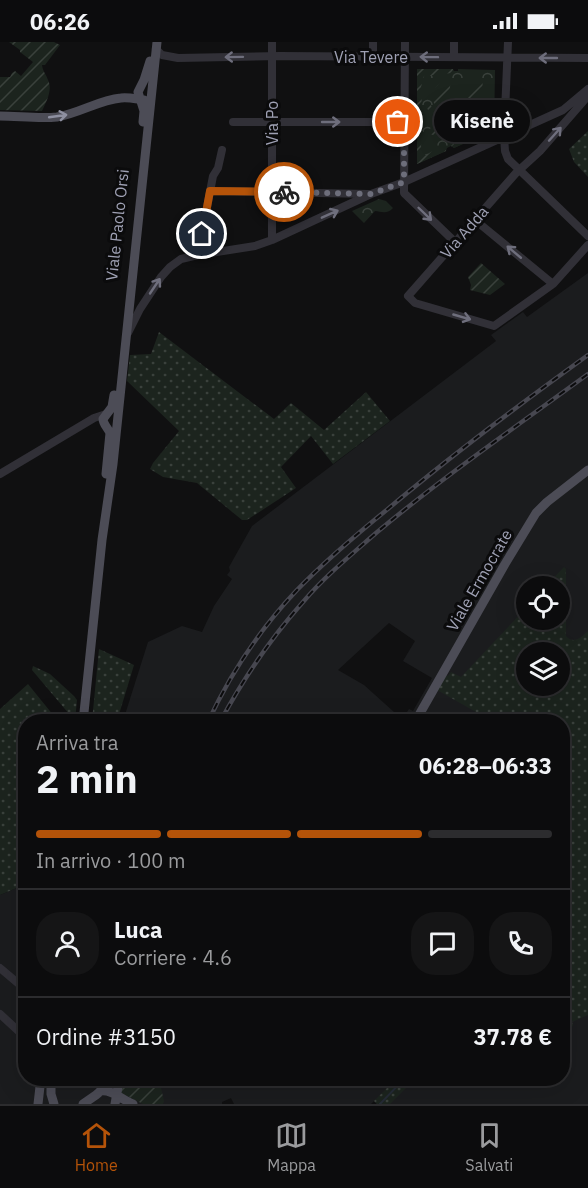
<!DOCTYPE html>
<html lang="it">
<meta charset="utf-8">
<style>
:root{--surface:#0c0c0d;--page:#151516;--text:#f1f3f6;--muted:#9a9b9d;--line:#2c2c2e;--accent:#b45309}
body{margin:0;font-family:"IBM Plex Sans",sans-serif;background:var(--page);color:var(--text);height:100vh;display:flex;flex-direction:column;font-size:22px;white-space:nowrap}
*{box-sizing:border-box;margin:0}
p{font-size:20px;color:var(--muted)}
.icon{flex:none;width:33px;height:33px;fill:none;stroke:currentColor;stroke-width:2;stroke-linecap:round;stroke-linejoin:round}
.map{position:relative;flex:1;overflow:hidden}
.side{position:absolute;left:18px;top:672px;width:552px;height:372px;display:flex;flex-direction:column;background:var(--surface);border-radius:24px;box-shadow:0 6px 24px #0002,0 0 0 2px var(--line)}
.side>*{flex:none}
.tools{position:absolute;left:516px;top:534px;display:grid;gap:12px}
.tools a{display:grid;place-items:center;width:54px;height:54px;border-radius:50%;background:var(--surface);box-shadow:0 6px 24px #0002,0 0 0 2px var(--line);font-size:30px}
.pin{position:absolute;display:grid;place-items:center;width:51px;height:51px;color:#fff;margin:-26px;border:3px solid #fff;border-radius:50%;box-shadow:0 2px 6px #0007}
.courier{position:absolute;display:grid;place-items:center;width:60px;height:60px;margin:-30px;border:4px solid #b45309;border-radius:50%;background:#fff;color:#222;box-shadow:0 2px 8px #0007}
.bubble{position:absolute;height:42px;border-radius:21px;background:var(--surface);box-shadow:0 6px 24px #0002,0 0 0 2px var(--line);font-size:20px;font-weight:700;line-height:42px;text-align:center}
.headline em{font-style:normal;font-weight:700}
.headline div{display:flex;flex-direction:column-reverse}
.headline{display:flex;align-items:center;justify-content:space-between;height:102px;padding:0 18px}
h1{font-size:39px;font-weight:700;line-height:45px}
.bar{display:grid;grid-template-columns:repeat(4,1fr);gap:9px 6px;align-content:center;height:72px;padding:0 18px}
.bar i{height:8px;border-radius:4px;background:var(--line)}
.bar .on{background:var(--accent)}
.bar p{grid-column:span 4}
.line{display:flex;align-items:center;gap:15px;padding:0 18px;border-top:2px solid var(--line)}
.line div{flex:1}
.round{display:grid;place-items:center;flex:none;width:63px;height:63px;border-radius:24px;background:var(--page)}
.status{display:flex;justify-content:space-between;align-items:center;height:42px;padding:0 30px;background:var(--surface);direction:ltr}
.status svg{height:16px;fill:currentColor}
.dock{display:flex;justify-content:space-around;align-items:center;height:84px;border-top:2px solid var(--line);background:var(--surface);font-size:16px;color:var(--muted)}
.dock a{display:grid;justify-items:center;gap:3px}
.dock .on{color:var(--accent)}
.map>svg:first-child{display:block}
.built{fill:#1b1c1e;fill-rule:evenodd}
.grass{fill:url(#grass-dots);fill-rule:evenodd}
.forest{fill:url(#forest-crowns)}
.garden{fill:url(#garden-furrows)}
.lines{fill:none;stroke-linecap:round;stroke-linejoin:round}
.stream{stroke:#252b36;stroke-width:2}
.minor{stroke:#313037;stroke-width:8}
.major{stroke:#4c4c56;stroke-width:9}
.rail-casing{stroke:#474750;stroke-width:4.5}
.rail{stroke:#0b0b0c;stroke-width:2;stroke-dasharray:7;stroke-linecap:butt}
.oneway{stroke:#6e6e7c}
.oneway2{stroke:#8e90a1}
.done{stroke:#6d6e7b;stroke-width:6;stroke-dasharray:0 10.8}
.route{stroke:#b45309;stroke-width:8}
.labels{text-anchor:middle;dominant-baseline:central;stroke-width:6;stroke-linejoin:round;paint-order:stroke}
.street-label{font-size:16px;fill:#9fa1b4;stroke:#0b0b0c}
</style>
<div class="status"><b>06:26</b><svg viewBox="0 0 49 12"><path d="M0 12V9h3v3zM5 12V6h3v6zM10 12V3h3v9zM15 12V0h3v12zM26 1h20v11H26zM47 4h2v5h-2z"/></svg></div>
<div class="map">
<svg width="588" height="1062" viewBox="0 0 588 1062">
<defs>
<pattern id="grass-dots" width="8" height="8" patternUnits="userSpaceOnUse" patternTransform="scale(1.5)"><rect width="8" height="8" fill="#1c241e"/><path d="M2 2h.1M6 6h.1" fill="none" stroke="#3a413c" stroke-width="1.8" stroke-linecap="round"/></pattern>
<pattern id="forest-crowns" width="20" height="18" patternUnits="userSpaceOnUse" patternTransform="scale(1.5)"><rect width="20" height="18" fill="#1c241e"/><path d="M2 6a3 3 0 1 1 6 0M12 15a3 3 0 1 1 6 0" fill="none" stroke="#3a413c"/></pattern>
<pattern id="garden-furrows" width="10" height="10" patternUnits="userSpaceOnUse" patternTransform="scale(1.5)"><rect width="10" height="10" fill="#1c241e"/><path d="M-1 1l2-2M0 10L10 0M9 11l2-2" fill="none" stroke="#3a413c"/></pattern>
</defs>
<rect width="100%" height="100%" fill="#101011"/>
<!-- built -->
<path class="built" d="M588 231V1062H377L374 1059 371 1062H234L231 1056 222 1060V1062H0V853L19 845H26V1036H562V680L123 679 148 600 182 584 202 590 214 564 232 537 227 533 230 529 229 525 252 484 496 299 491 293 523 270 527 275ZM526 544H560V578H526ZM389 581 415 599 403 619 432 636 413 669 409 667 407 670 410 673 407 679H404L364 643 338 628ZM526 610H560V644H526Z"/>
<!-- grass -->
<path class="grass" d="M588 89V135L574 120 569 107Z
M159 290 274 377 291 361 324 388 366 350 390 379 333 422 311 394 281 425 296 446 247 478H242L197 441 163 435 150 427 153 421 179 389 127 339 130 313 151 312Z
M564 525 566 527V594C573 603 582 595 588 589V973L572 980 573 984 564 989 563 991 562 680 471 679 476 670 437 648 446 633 448 634 451 630 461 635 526 566V578H560V544H546ZM526 610H560V644H526Z
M99 607 134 623 117 679H92Z
M33 624 50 632 74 654 77 658 75 679 32 628Z
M28 642 58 679 26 680 25 714 14 722 25 716V845H19L0 853V667Z
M396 1037H415L390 1062H377L374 1059Z"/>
<!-- forest -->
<path class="forest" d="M417 27H453L454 29H458V27L495 28 494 88 454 106 451 104 447 106 446 109 417 122Z
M379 157 386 159 393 166C388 172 382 170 375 169L364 181 352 169Z"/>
<!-- garden -->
<path class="garden" d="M9 0H54L60 3 45 23H42C43 30 46 32 48 38 53 48 46 60 42 69L0 68V35H10L12 31 15 29 21 34 33 20 20 10V8Z
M417 27H453L452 31 424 34 421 45 422 68 419 76 420 85 423 89 421 104 422 111 426 113 441 104 446 106V109L417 122Z
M479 36 482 37C484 43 481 65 473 66 468 66 462 60 459 57 462 48 471 41 479 36Z
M445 38 450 39C451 44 449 48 449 53 450 60 452 64 449 71 439 71 429 60 434 49 436 44 441 41 445 38Z
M425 61H430C434 72 439 70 446 78L445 91 440 96 428 91 434 79 427 66Z
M494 68V88L454 106 451 104 453 102 452 100 456 98 454 94 451 95 449 90 450 88C464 89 460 98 478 91L481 69Z
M481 221 505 242 490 253 470 248 471 243 468 235Z
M130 1037H159L164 1059 163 1062H143L121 1051 122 1045Z"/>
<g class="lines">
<!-- stream -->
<path class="stream" d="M380 1062 405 1036"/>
<!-- minor -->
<path class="minor" d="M405 0 404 151 455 200
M508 0 504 94 505 109 508 117 588 194
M156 7 162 13 178 16 280 14 588 16
M373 15V0
M454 15V0
M588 54 540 109 516 131 408 254 415 261 494 284 553 242 588 203
M233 80H404
M210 149 370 152
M475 178 553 242
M272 198V0
M198 213 213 134 218 126 222 108
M128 291 140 267 161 235 170 225 181 217 198 213 255 204 272 198 371 152 404 140 563 68 588 47
M0 432 94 376 106 372
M0 926 26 948
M0 972 26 996"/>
<!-- major -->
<path class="major" d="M0 74C18 74 39 77 57 75 80 71 99 58 121 56 128 55 136 57 144 58
M143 80 144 69 138 50 144 38 150 19
M106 432 110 391C108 386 103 382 103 377L112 365 114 353
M83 680 102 498 113 422 157 0
M415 680 505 522 536 471 547 460 588 428
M51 1036V1052L54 1062
M100 1049C112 1047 122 1058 133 1062
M38 1062 41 1036
M83 1062 96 1053 116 1036
M115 1062 118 1045 122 1036"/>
<defs>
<path id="rail" d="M208 680C230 632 261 586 297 548 326 518 357 492 389 466 453 412 520 362 588 313
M220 680C243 637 271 596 303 560 325 534 351 513 376 491 444 434 517 384 588 332"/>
</defs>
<!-- rail casing -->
<use href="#rail" class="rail-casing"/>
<!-- rail -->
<use href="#rail" class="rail"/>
</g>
<!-- one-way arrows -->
<defs><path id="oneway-shaft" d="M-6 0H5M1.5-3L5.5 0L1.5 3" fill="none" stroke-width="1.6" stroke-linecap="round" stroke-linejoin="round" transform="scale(1.5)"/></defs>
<g class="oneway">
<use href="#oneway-shaft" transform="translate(234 15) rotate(179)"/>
<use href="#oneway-shaft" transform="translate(429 15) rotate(-179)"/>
<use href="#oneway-shaft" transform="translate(548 16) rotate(-180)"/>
<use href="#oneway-shaft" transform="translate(331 80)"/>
<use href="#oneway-shaft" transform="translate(555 92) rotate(-48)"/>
<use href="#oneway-shaft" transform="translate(330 172) rotate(-24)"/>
<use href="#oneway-shaft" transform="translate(425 172) rotate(44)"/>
<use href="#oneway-shaft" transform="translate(514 210) rotate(-140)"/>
<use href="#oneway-shaft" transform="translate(155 244) rotate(-56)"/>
<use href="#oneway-shaft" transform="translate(462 275) rotate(16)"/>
</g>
<use class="oneway2" href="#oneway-shaft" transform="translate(58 74) rotate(-8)"/>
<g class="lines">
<!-- done -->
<path class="done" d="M284 150 371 152 404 140V80H398"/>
<!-- route -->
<path class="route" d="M202 192 210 149 284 150"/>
</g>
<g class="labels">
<!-- street labels -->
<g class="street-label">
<text x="371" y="15">Via Tevere</text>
<text transform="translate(272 81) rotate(-90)">Via Po</text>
<text transform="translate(117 183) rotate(-84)">Viale Paolo Orsi</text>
<text transform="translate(464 190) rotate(-49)">Via Adda</text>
<text transform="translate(479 538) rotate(-60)">Viale Ermocrate</text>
</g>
</g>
</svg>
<div class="tools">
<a><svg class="icon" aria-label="locate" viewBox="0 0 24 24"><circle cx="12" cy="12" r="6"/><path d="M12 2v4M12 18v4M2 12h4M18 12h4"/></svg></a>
<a><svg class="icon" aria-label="layers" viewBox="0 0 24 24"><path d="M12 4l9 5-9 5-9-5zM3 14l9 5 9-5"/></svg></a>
</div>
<div class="pin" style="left:398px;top:80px;background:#ea580c"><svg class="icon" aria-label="bag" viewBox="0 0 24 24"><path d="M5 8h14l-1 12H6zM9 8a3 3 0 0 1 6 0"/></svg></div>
<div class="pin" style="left:202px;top:192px;background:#1f2937"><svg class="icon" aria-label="home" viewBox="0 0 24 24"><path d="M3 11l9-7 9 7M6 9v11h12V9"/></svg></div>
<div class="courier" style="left:284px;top:150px"><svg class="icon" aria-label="bike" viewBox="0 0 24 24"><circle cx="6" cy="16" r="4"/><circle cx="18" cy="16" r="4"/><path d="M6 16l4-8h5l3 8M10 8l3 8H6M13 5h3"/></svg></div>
<div class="bubble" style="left:434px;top:58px;width:96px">Kisenè</div>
<section class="side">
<div class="headline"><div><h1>2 min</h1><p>Arriva tra</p></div><em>06:28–06:33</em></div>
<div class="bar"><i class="on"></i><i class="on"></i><i class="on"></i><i></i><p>In arrivo · 100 m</p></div>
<div class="line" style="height:108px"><a class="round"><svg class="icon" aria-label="person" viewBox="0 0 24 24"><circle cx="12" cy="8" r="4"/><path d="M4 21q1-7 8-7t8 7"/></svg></a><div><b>Luca</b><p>Corriere · 4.6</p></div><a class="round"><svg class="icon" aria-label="chat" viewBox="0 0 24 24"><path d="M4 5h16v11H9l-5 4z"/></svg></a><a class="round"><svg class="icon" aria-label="phone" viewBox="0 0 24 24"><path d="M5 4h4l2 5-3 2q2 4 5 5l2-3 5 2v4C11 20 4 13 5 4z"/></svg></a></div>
<div class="line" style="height:78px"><div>Ordine #3150</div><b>37.78 €</b></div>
</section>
</div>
<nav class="dock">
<a class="on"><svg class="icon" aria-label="home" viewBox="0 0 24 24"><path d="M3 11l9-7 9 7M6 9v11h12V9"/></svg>Home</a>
<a><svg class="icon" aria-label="map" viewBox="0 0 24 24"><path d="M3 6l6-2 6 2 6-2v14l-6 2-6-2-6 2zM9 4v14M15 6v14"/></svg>Mappa</a>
<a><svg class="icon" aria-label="saved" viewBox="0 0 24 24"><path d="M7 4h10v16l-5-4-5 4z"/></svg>Salvati</a>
</nav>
